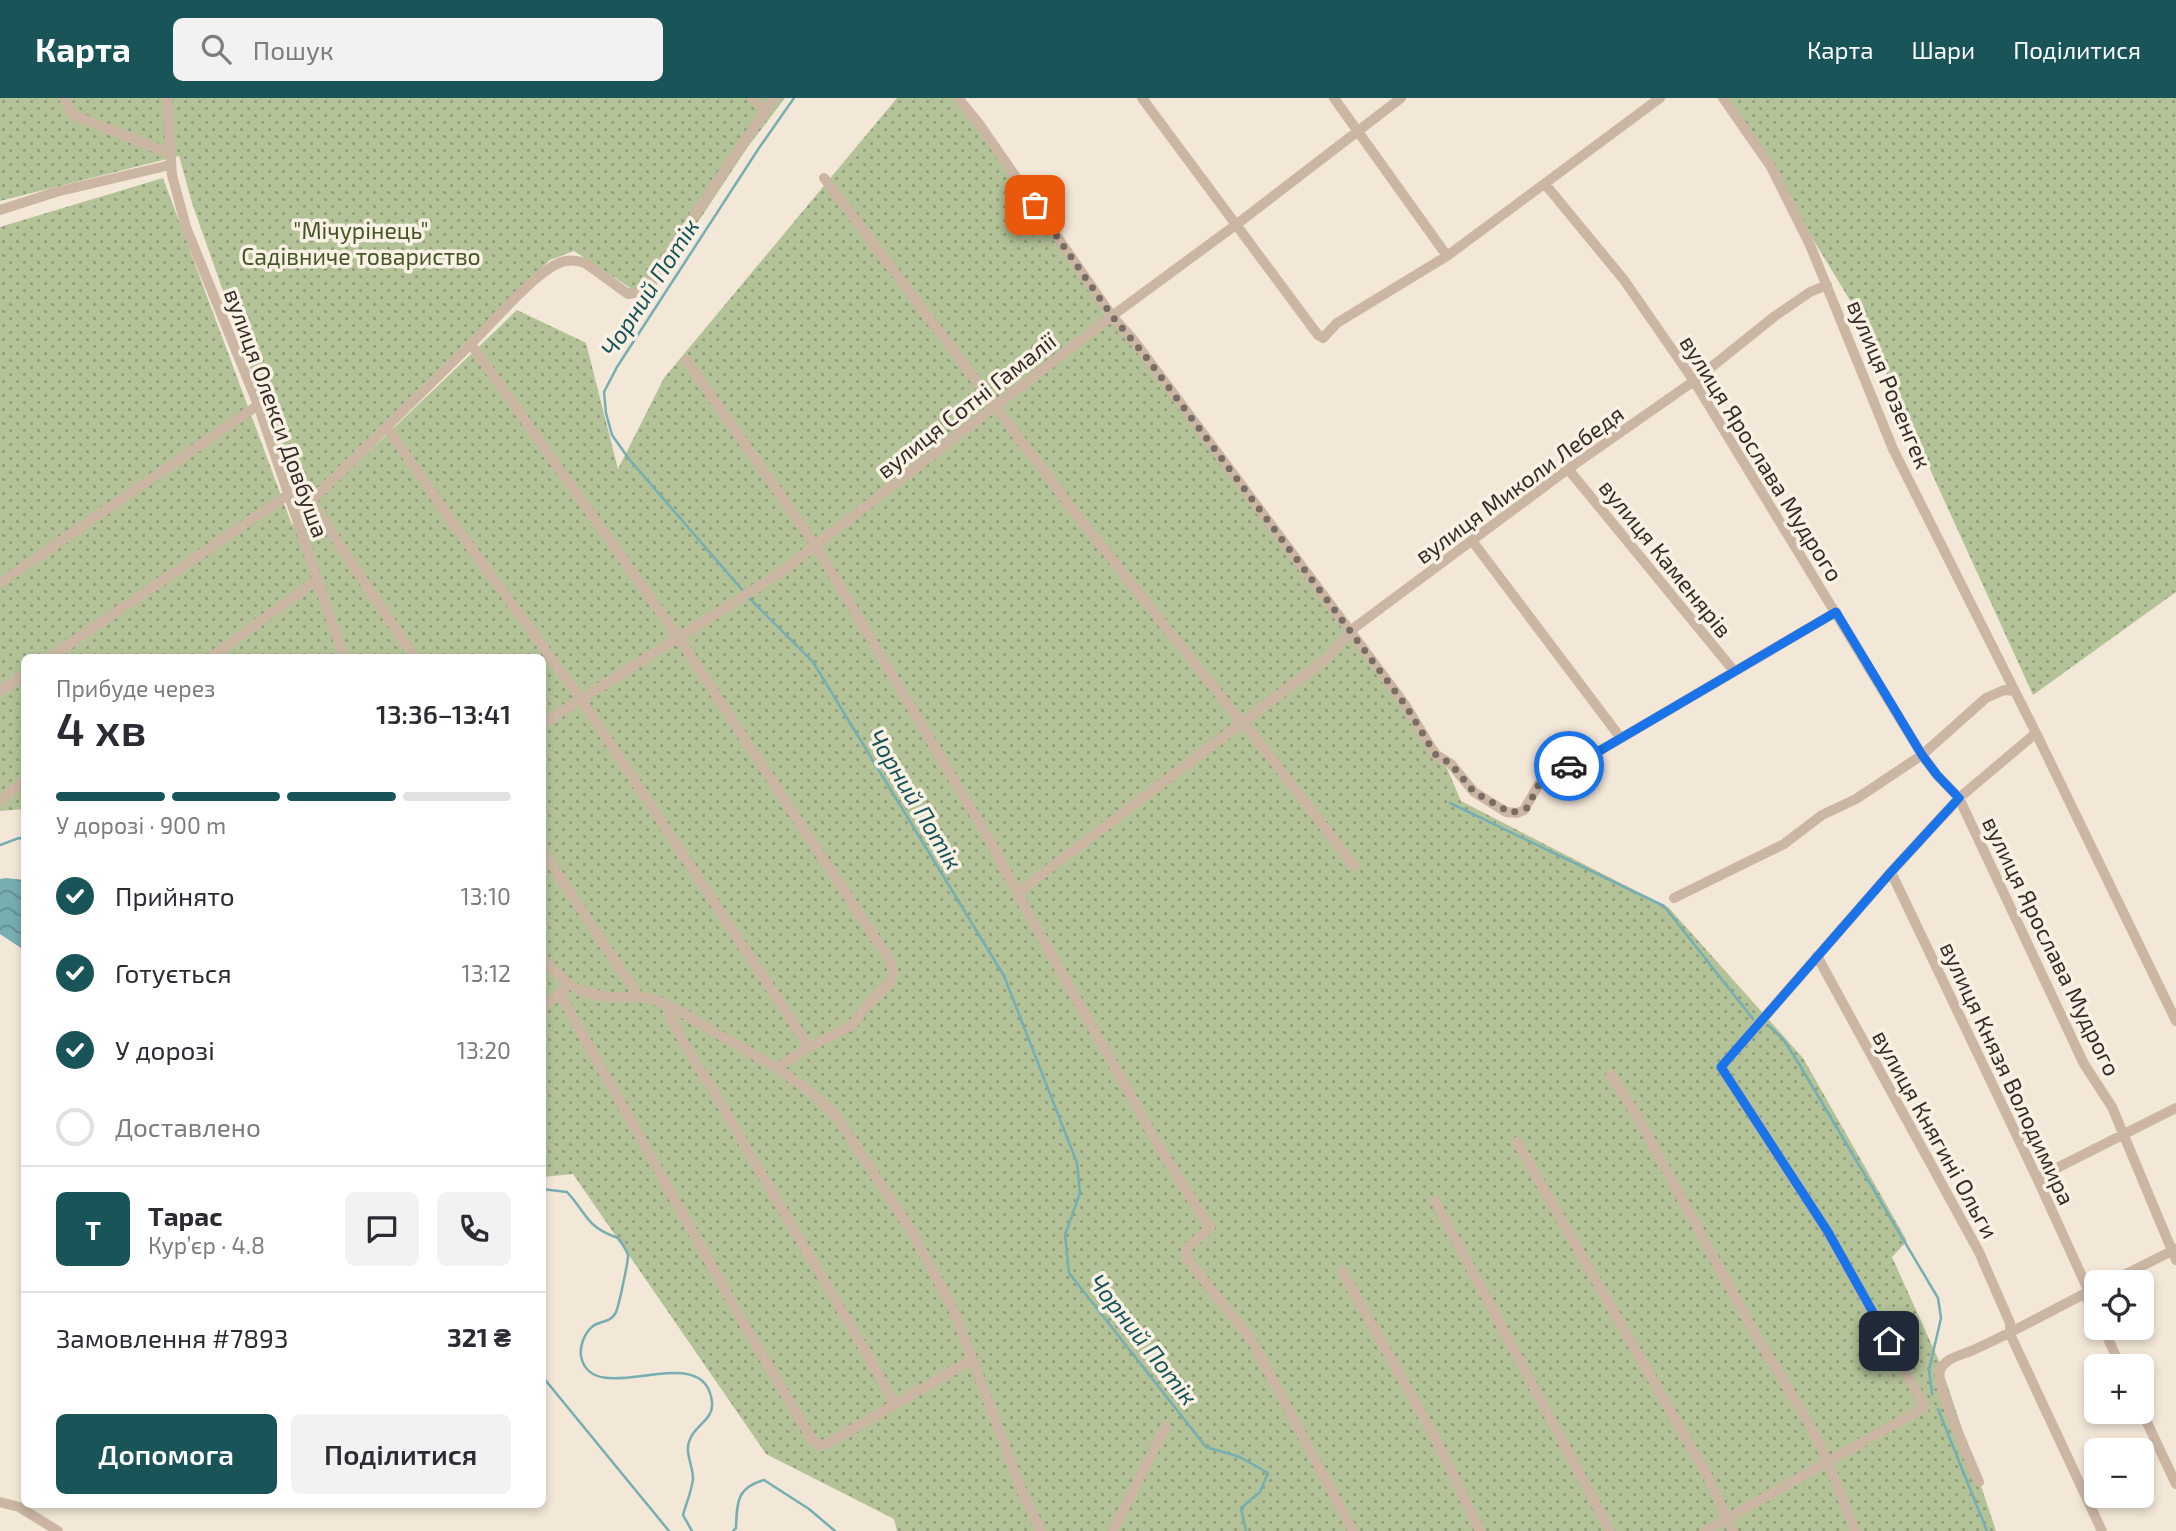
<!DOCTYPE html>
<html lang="uk">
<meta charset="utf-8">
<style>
:root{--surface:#fff;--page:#f2f2f3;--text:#2b2b33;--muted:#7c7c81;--line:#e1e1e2;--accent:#195459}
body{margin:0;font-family:"Exo 2",sans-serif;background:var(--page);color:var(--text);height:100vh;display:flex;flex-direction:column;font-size:26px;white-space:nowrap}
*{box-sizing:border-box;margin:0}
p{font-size:23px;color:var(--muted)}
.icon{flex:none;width:38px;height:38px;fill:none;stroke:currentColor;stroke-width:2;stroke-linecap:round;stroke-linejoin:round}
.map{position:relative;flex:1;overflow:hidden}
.sheet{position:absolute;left:21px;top:556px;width:525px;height:854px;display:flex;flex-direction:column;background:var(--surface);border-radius:10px;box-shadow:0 4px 10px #0003}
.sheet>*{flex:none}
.tools{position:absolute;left:2084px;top:1172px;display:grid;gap:14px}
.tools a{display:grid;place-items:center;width:70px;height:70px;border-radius:10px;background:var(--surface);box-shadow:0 4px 10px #0003;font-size:35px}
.pin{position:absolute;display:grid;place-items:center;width:60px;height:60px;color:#fff;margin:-30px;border-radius:14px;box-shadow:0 4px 10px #0006}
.courier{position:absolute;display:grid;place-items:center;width:70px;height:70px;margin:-35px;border:5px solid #1a73e8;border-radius:50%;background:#fff;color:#222;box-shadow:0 2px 9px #0007}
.head em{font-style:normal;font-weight:600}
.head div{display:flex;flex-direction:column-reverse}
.head{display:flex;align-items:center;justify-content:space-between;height:119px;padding:0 35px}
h1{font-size:46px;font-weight:600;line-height:52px}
.bar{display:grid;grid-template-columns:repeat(4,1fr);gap:10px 7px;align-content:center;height:84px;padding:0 35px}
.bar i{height:9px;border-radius:5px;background:var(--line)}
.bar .selected{background:var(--accent)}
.bar p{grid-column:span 4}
.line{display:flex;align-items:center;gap:18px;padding:0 35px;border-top:2px solid var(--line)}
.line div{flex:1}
.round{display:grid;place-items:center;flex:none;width:74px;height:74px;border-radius:10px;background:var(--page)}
ol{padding:0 35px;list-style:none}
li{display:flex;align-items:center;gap:21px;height:77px}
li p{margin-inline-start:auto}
li .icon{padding:7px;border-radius:50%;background:var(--accent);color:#fff;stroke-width:4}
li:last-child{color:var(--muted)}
li i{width:38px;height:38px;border:4px solid var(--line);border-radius:50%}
.cta{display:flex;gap:14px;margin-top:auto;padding:14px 35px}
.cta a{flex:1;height:80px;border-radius:10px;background:var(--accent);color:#fff;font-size:28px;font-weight:600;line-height:80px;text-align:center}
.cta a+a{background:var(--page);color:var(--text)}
header{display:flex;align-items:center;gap:42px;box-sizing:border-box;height:98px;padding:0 35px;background:var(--accent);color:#fff}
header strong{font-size:33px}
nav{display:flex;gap:38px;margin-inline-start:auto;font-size:24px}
.search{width:490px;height:63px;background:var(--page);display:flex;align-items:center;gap:18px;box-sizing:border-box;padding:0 24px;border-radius:10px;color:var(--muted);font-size:26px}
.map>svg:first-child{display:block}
.garden{fill:url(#garden-dots)}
.water{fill:url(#water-waves)}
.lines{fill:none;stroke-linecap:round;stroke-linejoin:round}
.stream{stroke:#76aeb1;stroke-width:2.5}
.street{stroke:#cbb6a4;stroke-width:10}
.done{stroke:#786d64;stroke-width:7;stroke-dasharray:0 12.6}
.route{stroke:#1a73e8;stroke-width:9}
.labels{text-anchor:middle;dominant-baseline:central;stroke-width:7;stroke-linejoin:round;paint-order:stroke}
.park-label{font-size:23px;fill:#445528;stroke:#faf1e5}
.street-label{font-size:23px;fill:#362b26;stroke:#faf1e5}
.water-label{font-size:24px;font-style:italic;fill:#195459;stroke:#faf1e5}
</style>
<header>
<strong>Карта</strong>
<div class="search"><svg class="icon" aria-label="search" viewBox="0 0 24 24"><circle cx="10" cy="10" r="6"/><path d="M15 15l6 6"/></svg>Пошук</div>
<nav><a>Карта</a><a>Шари</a><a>Поділитися</a></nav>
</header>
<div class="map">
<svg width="2176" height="1433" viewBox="0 0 2176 1433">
<defs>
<pattern id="garden-dots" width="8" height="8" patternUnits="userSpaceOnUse" patternTransform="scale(1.75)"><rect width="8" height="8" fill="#b3c297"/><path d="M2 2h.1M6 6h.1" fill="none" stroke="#929e7b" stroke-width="1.8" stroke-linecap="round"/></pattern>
<pattern id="water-waves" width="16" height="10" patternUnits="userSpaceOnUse" patternTransform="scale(1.75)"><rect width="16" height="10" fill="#76aeb1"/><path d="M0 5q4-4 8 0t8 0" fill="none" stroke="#628e90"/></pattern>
</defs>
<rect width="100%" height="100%" fill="#f3e7d8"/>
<!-- garden -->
<path class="garden" d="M0 0H785L747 50 647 201 574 153 550 162 299 408 192 105 179 58 0 103Z
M897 0H955L1439 652 1461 703 1669 810 1803 960 1907 1143 1892 1159 1940 1265 1996 1433H897L894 1421 766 1356 573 1076 543 1079 542 560H24V711L0 713V129L163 80 292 427 517 212 586 245 618 371 664 280Z
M1727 0H2176V494L2033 597 1862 222Z"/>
<!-- water -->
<path class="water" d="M6 780 24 782V852L0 836V781Z"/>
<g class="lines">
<!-- stream -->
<path class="stream" d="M744 494 629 361 612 337 606 315 604 294 617 269 759 50 794 0
M748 499 813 564 1004 878 1077 1065 1080 1095 1065 1137 1069 1175 1206 1349 1240 1359 1268 1375 1260 1394 1241 1410 1246 1433
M1450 705 1664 808 1753 921
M0 747 19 740 24 741
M1768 927 1783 941 1799 966 1938 1200 1941 1220 1929 1272 1932 1296
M542 1091 567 1094C588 1117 586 1129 618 1140 621 1145 628 1153 628 1158 628 1164 618 1213 615 1216 609 1225 602 1222 593 1228 584 1235 578 1251 582 1262 597 1311 705 1239 712 1304 714 1321 697 1326 691 1339 683 1353 693 1366 693 1381 692 1392 686 1406 683 1417L692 1433
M542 1278 669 1433
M1938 1311 1987 1433
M733 1433 736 1430C737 1405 736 1390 764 1382L809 1411 835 1433"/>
<!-- street -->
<path class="street" d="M64 0 71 14 78 19 169 55
M167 0 172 77 186 129 258 307 344 560
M752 0 765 13
M958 0 980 27 1112 218 1132 240 1406 608 1435 656 1451 666 1474 694 1506 714 1517 715 1524 712 1539 686 1558 673 1589 659 1836 514
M1142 0 1318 237 1323 240 1337 225 1447 158 1660 0
M1334 0 1447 158
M1723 0 1771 69 1810 147 1893 351 2036 635 2176 923
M824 80 1070 408 1241 624 1249 631 1354 768
M1545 86 1624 182 1694 283 1922 657 1937 677 1959 700 2084 966 2112 1009 2176 1162
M0 112 56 94 170 67
M471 246C492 225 532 178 557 166 566 161 576 162 585 165L628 196 643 193 774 0
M686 262 816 448 993 748 1017 795 1161 1052 1210 1130 1186 1151 1187 1161 1252 1243 1353 1433
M387 329 450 421 581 601 809 949
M1568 371 1734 573
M311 404 415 560
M297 417 471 246 678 539 890 863 893 872 891 884 873 901 852 927 809 949 777 970
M1473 444 1620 639
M0 485 258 307
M49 560 289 396
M210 560 317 482
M0 593 24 577
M542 626 777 477 1112 218 1237 126 1401 0
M0 702 24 683
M542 752 639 899
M1891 774 2037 1080 2089 1194
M1017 795 1325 562 1354 530 1568 371 1694 283 1775 218 1810 194 1827 187
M1674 800 1784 746 1822 717 1856 701 1922 657 1986 600 2004 592 2014 593
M1817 858 1979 1154 2010 1225V1236L2102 1433
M542 860C567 888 582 899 620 899 633 899 646 898 658 903 676 909 693 922 709 931 754 957 802 981 837 1019L912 1134 954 1213 1022 1393 1041 1433
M560 896 744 1226 812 1342 819 1347 827 1346 973 1261
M666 906C676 938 706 979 723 1009 779 1109 840 1205 894 1305
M542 909 564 892
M1611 977 1637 1018 1754 1234 1811 1329 1828 1364 1855 1433
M1517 1044 1707 1377 1733 1433
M2037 1080 2176 1010
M1435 1103 1610 1433
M1342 1173 1435 1340 1480 1433
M2108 1185 2176 1151
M2084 1196 2096 1217
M2103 1230 2121 1269
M2142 1314 2176 1386
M1979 1384C1972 1366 1935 1287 1940 1273 1943 1261 1961 1257 1971 1253 2014 1234 2054 1211 2096 1190
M0 1404 19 1409 58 1433
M1113 1433 1166 1328
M1705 1433 1925 1309 1828 1134 1721 969 1891 774 1959 700 2036 635"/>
</g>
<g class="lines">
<!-- done -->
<path class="done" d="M1035 107 1112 218 1143 255 1406 608 1435 656 1451 666 1474 694 1511 715 1527 710 1539 686 1569 668"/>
<!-- route -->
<path class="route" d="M1569 668 1589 659 1836 514 1922 657 1937 677 1959 700 1891 774 1721 969 1828 1134 1889 1243"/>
</g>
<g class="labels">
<!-- park labels -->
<g class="park-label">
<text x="361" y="132">"Мічурінець"<tspan x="361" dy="26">Садівниче товариство</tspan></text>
</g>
<!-- street labels -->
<g class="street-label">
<text transform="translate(1890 286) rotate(67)">вулиця Розенгек</text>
<text transform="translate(966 307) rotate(-38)">вулиця Сотні Гамалії</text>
<text transform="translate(277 315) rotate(70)">вулиця Олекси Довбуша</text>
<text transform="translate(1762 360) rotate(58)">вулиця Ярослава Мудрого</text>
<text transform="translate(1519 386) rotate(-36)">вулиця Миколи Лебедя</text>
<text transform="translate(1666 460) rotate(51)">вулиця Каменярів</text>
<text transform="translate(2052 848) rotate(64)">вулиця Ярослава Мудрого</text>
<text transform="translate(2008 975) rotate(65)">вулиця Князя Володимира</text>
<text transform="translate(1936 1036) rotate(61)">вулиця Княгині Ольги</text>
</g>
<!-- water labels -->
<g class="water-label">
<text transform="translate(649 189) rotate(-57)">Чорний Потік</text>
<text transform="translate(916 701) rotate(59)">Чорний Потік</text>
<text transform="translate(1144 1241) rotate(52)">Чорний Потік</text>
</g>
</g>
</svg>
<div class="tools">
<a><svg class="icon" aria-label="locate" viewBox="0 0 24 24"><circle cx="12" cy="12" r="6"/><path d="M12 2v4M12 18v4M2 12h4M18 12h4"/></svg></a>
<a>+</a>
<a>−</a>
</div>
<div class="pin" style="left:1035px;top:107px;background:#ea580c"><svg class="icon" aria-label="bag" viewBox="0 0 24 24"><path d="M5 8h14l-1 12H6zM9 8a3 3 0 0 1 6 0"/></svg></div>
<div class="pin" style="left:1889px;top:1243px;background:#1f2937"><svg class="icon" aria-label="home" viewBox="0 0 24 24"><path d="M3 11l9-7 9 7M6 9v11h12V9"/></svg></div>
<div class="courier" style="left:1569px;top:668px"><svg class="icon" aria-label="car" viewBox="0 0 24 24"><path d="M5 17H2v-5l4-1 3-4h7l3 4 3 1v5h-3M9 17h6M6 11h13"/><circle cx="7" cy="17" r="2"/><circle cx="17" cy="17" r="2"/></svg></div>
<section class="sheet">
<div class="head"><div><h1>4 хв</h1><p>Прибуде через</p></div><em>13:36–13:41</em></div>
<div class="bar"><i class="selected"></i><i class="selected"></i><i class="selected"></i><i></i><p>У дорозі · 900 m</p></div>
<ol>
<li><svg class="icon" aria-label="check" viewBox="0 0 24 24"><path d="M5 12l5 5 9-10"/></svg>Прийнято<p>13:10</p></li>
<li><svg class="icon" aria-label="check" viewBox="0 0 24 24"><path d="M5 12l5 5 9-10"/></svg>Готується<p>13:12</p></li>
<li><svg class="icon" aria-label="check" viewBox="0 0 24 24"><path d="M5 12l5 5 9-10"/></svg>У дорозі<p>13:20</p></li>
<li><i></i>Доставлено</li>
</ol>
<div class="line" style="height:126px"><b class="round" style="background:var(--accent);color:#fff">Т</b><div><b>Тарас</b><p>Кур’єр · 4.8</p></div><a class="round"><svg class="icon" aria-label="chat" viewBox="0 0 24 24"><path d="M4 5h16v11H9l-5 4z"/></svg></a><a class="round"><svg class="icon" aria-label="phone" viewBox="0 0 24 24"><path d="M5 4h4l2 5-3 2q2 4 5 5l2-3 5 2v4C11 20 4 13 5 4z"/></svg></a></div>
<div class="line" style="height:91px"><div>Замовлення #7893</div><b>321 ₴</b></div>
<div class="cta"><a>Допомога</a><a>Поділитися</a></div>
</section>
</div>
